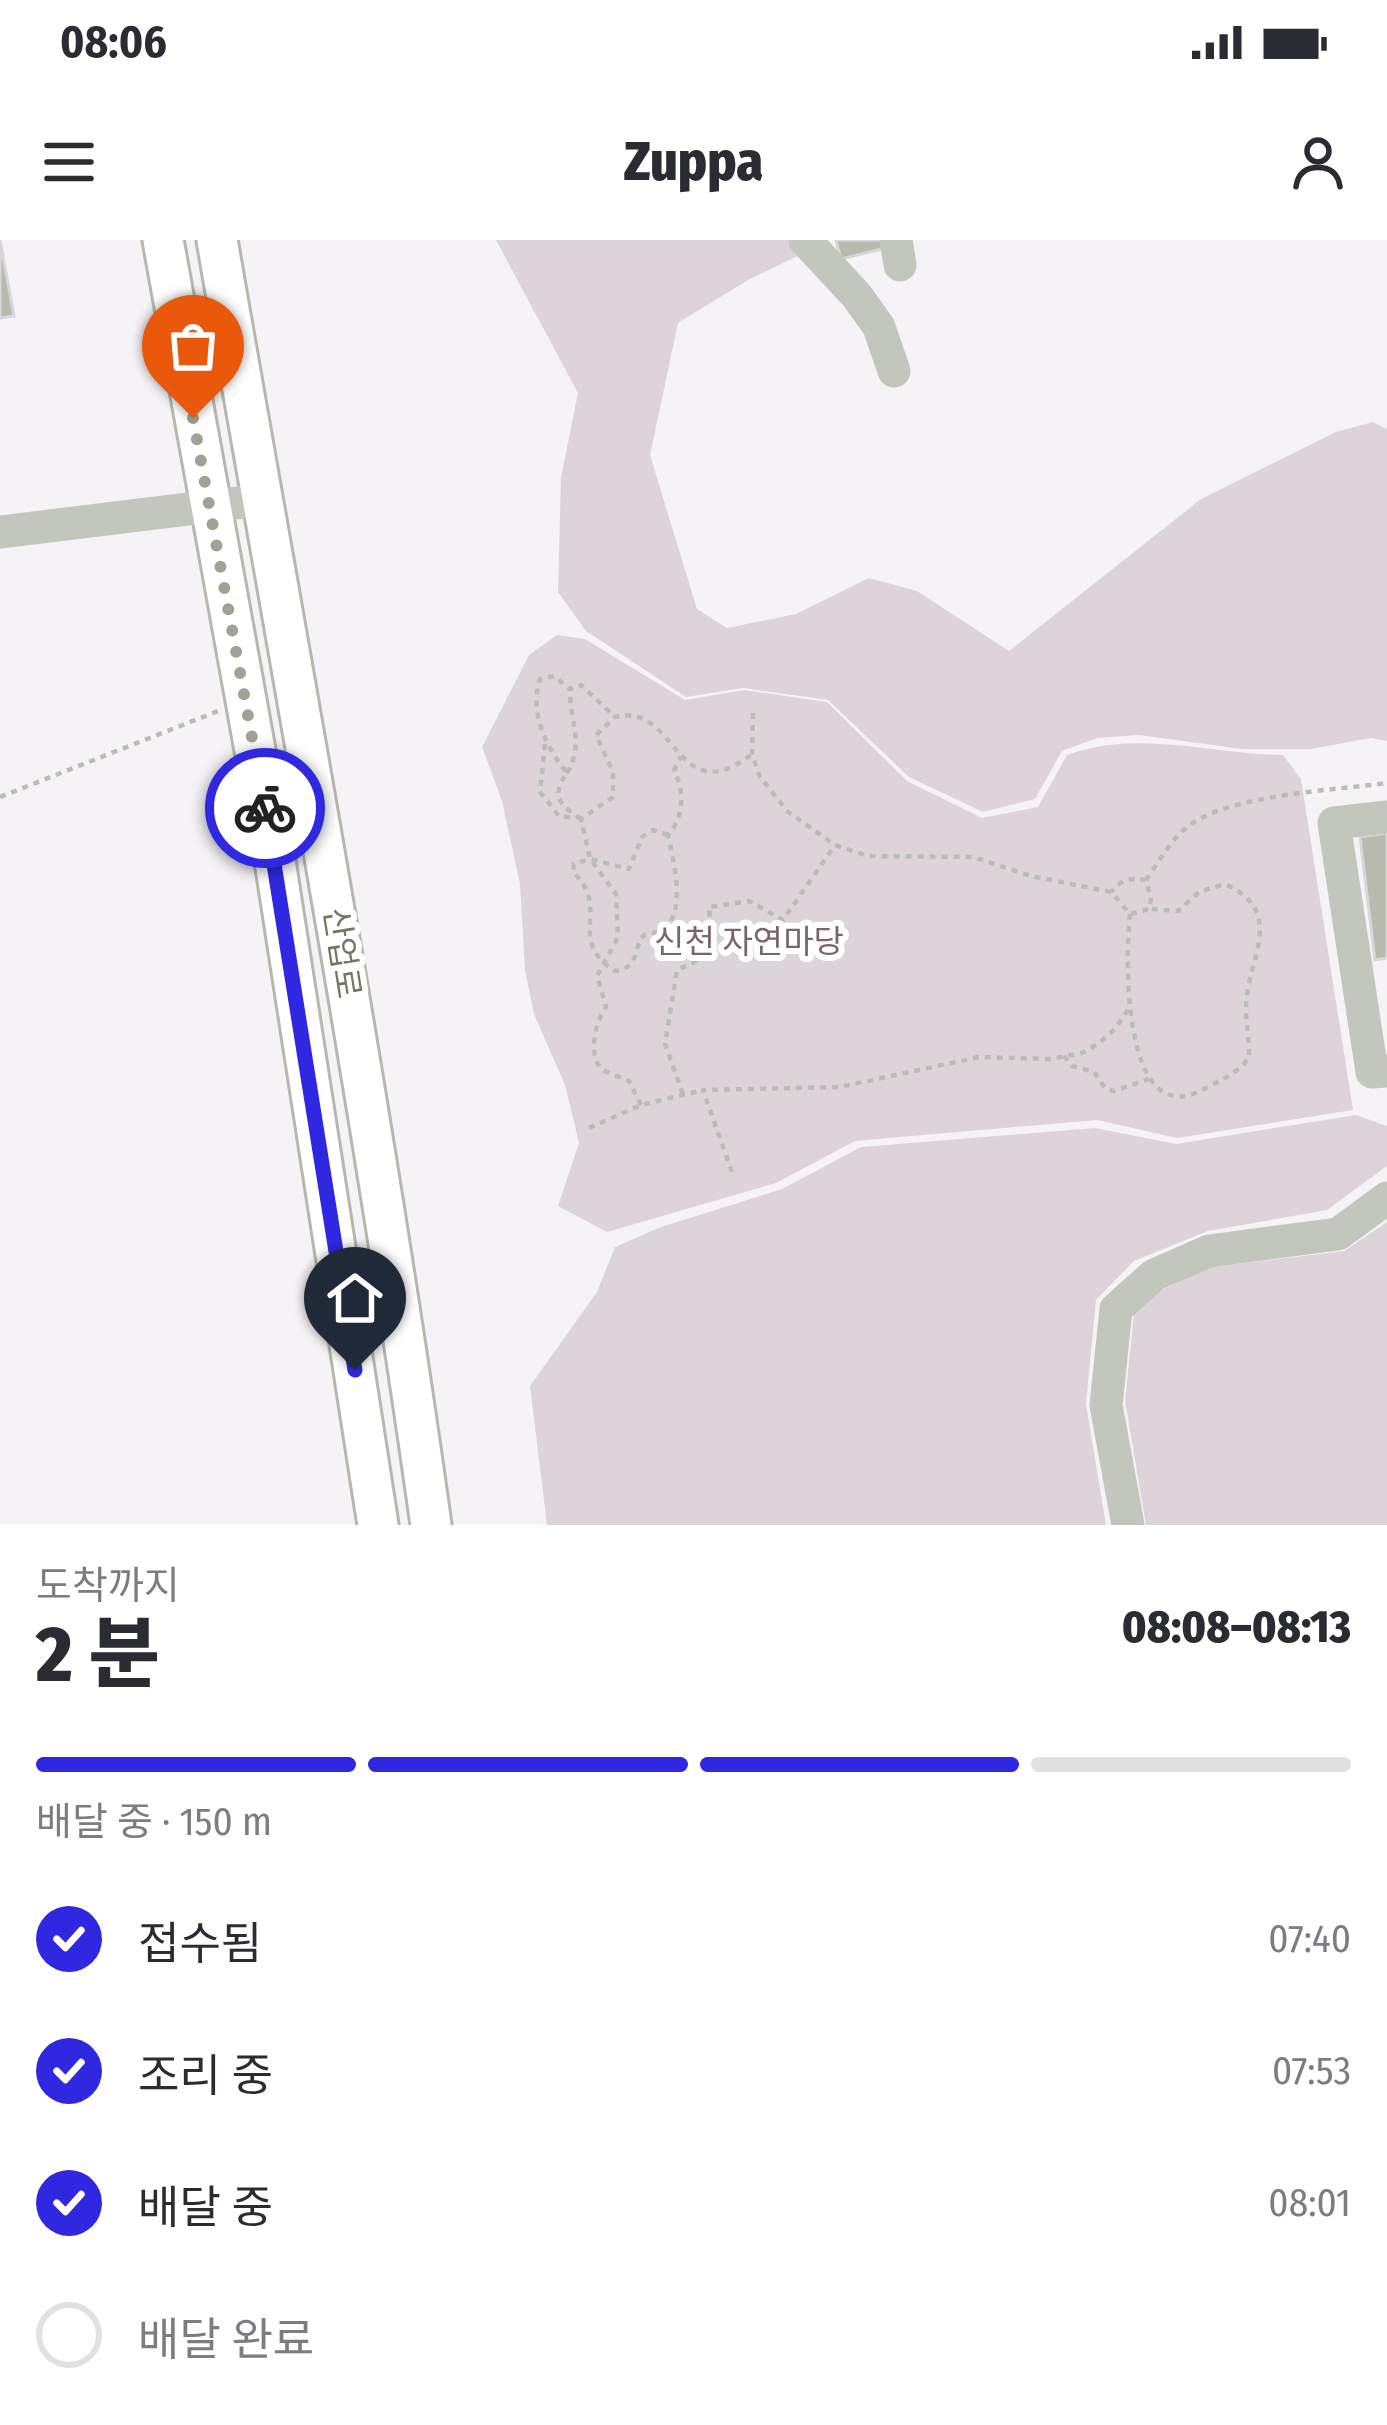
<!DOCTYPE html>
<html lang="ko">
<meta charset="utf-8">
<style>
:root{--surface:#fff;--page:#f2f2f3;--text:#2b2b33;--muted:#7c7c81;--line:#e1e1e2;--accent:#3028e1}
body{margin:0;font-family:"Fira Sans Condensed","Noto Sans KR",sans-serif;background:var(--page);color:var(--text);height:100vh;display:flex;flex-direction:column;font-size:45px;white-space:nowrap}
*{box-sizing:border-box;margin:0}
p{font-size:39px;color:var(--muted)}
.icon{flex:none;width:66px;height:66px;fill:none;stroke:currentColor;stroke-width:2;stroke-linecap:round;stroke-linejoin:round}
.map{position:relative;height:1285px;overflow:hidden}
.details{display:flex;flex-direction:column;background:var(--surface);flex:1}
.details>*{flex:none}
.pin{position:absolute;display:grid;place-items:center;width:102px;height:102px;color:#fff;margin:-123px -51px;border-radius:50% 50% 50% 0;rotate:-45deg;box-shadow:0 0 12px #0007}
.pin .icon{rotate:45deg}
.courier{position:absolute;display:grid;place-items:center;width:120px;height:120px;margin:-60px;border:9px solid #3028e1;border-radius:50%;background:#fff;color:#222;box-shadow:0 3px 15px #0007}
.head em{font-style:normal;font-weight:800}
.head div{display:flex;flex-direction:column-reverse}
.head{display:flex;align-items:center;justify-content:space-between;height:204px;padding:0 36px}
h1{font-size:78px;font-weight:800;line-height:90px}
.bar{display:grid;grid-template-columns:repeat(4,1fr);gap:18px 12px;align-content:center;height:144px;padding:0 36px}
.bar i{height:15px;border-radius:9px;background:var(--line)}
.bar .on{background:var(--accent)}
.bar p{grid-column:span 4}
ol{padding:0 36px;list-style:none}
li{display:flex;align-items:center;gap:36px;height:132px}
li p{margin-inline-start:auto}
li .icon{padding:12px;border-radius:50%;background:var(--accent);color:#fff;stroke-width:4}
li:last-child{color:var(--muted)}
li i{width:66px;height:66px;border:6px solid var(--line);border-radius:50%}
.status{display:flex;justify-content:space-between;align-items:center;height:84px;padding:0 60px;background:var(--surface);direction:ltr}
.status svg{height:33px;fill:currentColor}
header{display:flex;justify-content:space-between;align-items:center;height:156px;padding:0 36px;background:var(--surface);font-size:54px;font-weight:800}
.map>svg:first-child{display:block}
.green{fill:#ddd4da}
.building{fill:#b8baad;stroke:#d8d6d8;stroke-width:3}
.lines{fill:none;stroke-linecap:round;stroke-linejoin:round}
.major-casing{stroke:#b6b8af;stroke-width:45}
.path{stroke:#babcb6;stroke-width:4.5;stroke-dasharray:6 6;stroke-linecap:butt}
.minor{stroke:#c3c6bd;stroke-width:33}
.major{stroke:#fff;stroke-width:39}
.done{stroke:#a0a394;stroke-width:12;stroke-dasharray:0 21.6}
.route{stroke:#3028e1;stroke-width:15}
.labels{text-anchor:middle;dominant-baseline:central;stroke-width:12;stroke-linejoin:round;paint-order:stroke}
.park-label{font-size:33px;fill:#7b656d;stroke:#fff}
.street-label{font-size:33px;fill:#71785e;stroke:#fff}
</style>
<div class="status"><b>08:06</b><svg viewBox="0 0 49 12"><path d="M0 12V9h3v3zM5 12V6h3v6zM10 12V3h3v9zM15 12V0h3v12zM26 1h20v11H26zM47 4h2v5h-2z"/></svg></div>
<header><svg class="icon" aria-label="menu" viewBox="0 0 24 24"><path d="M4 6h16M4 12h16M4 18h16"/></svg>Zuppa<svg class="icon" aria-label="person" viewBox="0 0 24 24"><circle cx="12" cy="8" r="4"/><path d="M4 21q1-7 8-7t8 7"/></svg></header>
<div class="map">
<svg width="1387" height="1285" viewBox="0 0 1387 1285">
<rect width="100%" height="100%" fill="#f6f3f7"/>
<!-- green -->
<path class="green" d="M496 0H791L802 14 748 40 678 83 650 215 697 369 727 388 796 374 869 338 917 351 1009 411 1201 259 1336 192 1373 182 1387 189V501L1371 498 1311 509H1242L1139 495 1097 498 1062 511 1035 559 983 572 909 537 828 460 743 448 686 457 586 391 558 352 561 238 578 153Z
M557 395 585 399 685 460 744 450 827 462 907 541 982 578 1038 567 1067 515C1138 489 1210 514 1283 515L1301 539 1353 870 1177 898 1097 880 855 901 776 943 607 992 558 966 579 903 565 845 534 774 525 730 520 644 502 561 482 507 529 415Z
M1356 875 1387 886V926L1327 970 1208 991 1134 1021 1096 1060 1086 1164 1106 1285H547L530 1146 597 1052 615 1007 661 987 782 949 861 907 1095 888 1176 904Z
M1387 982V1285H1146L1125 1161 1134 1072 1162 1050 1211 1027 1344 1011Z"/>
<!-- building -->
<path class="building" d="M0 0 14 76 0 78Z
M836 0H888L890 7 841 19Z
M1387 593V718L1375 720 1360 597Z"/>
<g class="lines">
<defs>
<path id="major" d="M163 0 275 621 378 1285
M217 0C291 428 371 855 431 1285"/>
</defs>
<!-- major casing -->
<use href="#major" class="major-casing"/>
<!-- path -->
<path class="path" d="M753 473 752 514 760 537 787 571 835 605 868 616 973 617 1031 636 1111 652 1130 674 1149 669 1151 659 1146 640C1130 637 1121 640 1111 652
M545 504 540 552 559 576 576 578
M567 533C585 503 569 480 570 449
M0 557 218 471
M581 579C560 565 550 557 567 533 546 507 529 473 540 439L554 436 570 449 581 445 615 477
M668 595 653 590 642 597 629 629 590 619 574 624 573 632C612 669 565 699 615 731 641 727 631 711 644 695L665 690C686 666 674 625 668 595 684 578 685 551 674 531L681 516
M1146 640C1158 623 1170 601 1186 588 1224 555 1336 550 1387 543
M1130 674C1125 718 1122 892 1202 850 1220 841 1236 834 1249 818 1250 801 1246 787 1246 770 1245 721 1289 673 1225 644L1199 652 1178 671 1152 669
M1064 816 1072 826 1094 832 1105 848 1114 851 1149 839
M683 854 665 804 677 730 712 714 709 667 749 661 783 680 835 605
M641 865 629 841C621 837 605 833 600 827 588 813 596 780 606 767L597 736 618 697 616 654 590 619 581 579 613 557V532L596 495 615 477C678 461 675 574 752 514
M589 888 641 865 703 850
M732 932 703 850 840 847 979 817 1050 819 1082 813 1098 804 1116 788 1129 768"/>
<!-- minor -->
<path class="minor" d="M805 0 857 56 879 87 894 131
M896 0 900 25
M0 292 262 260
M1387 577 1334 583 1372 832 1387 831
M1128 1285 1106 1165 1116 1069 1154 1035 1209 1011 1338 994 1387 958"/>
<!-- major -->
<use href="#major" class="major"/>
</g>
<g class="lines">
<!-- done -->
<path class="done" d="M193 178 265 568"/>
<!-- route -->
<path class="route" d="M265 568 355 1130"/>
</g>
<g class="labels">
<!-- park labels -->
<g class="park-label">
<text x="749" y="702">신천 자연마당</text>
</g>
<!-- street labels -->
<g class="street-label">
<text transform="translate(342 713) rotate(81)">산업로</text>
</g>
</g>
</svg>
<div class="pin" style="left:193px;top:178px;background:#ea580c"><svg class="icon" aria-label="bag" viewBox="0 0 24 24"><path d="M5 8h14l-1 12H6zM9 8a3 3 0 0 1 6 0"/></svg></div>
<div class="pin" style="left:355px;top:1130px;background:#1f2937"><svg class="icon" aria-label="home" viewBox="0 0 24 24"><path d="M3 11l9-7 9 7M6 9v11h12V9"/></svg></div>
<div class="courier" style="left:265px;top:568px"><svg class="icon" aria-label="bike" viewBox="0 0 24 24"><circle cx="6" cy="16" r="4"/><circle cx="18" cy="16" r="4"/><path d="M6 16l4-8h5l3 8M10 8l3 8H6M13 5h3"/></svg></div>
</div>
<section class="details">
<div class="head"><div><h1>2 분</h1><p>도착까지</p></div><em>08:08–08:13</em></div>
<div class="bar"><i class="on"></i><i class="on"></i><i class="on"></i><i></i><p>배달 중 · 150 m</p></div>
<ol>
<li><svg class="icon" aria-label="check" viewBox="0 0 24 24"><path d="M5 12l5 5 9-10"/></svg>접수됨<p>07:40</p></li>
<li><svg class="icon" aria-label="check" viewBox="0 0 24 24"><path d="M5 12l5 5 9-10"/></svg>조리 중<p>07:53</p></li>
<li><svg class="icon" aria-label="check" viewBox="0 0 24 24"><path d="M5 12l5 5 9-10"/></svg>배달 중<p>08:01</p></li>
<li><i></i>배달 완료</li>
</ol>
</section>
